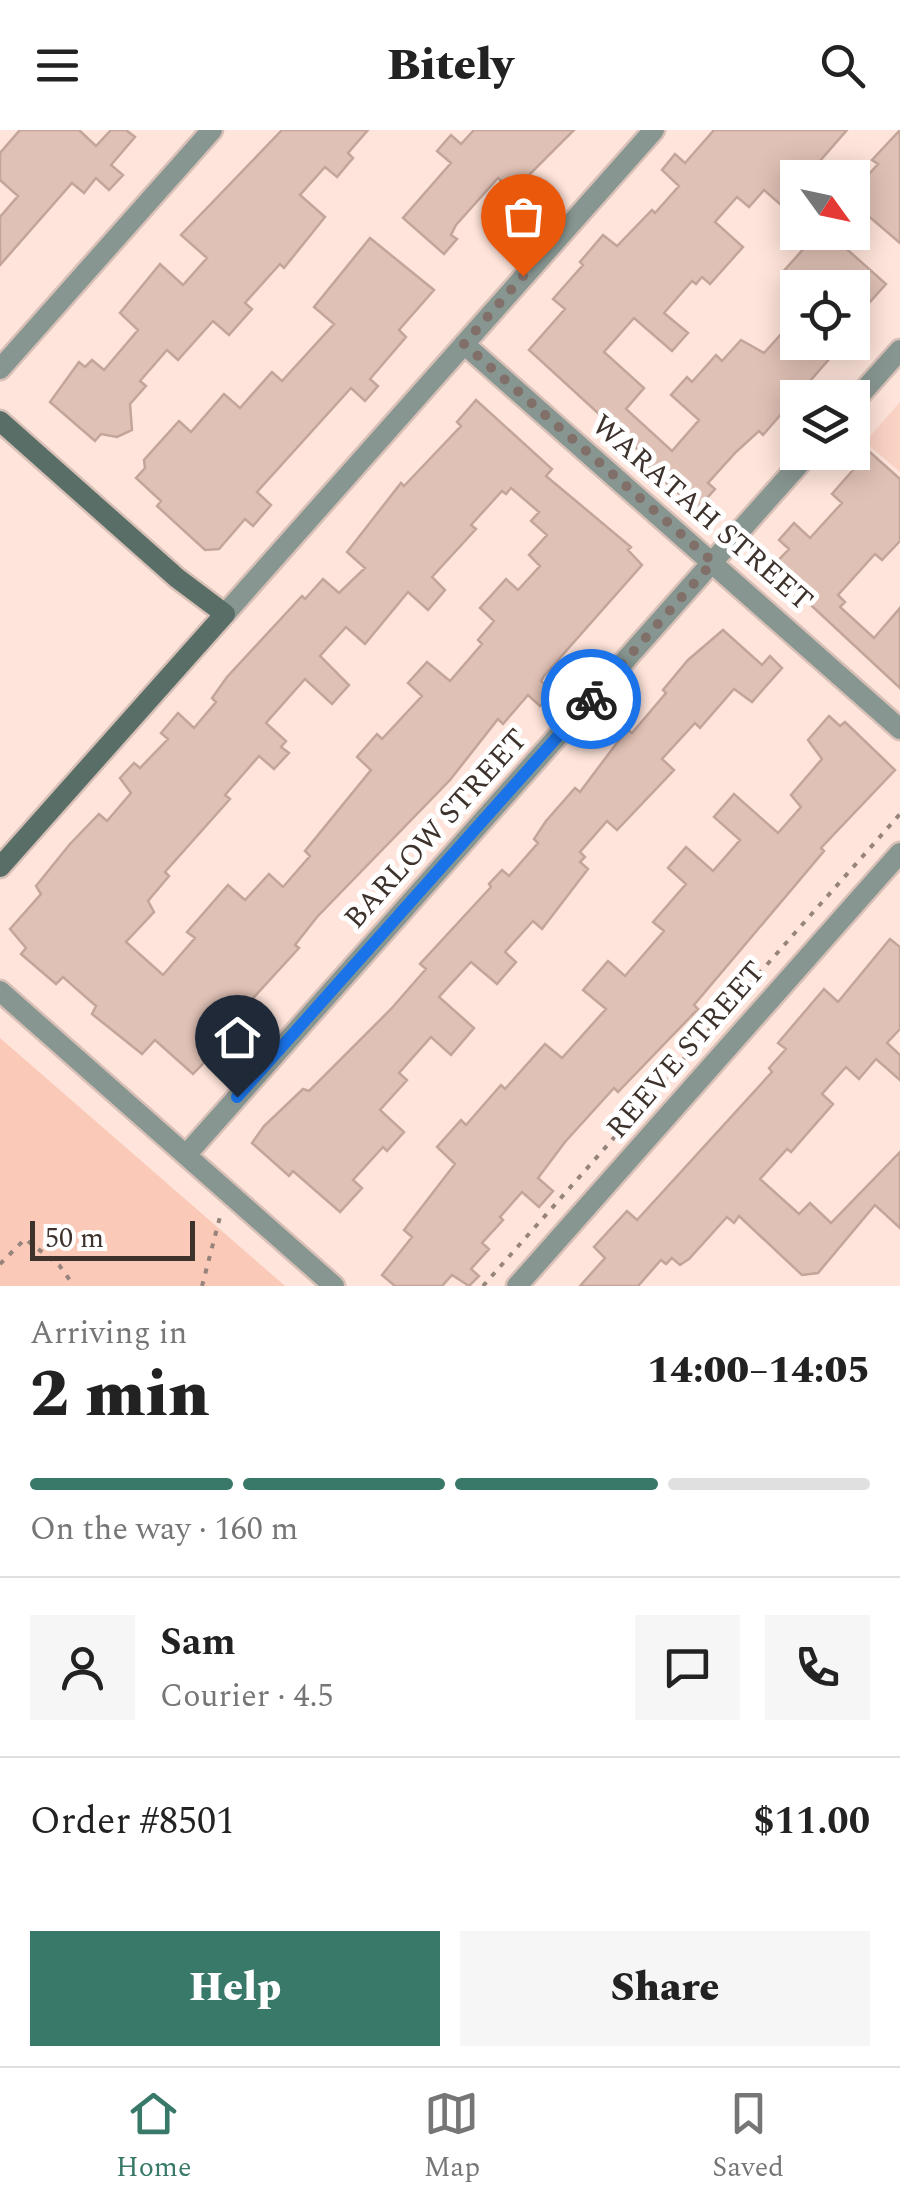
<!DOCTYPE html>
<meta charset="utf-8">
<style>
:root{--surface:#fff;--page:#f6f6f6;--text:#222;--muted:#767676;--line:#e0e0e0;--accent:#397969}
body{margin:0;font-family:Spectral,serif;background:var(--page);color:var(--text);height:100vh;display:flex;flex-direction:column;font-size:38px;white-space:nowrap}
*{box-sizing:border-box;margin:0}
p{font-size:32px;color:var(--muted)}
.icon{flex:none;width:55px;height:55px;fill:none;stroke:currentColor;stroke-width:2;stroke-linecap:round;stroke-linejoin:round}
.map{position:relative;height:1156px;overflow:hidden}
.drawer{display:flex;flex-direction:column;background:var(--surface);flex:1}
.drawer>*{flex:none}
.needle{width:65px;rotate:123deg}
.fabs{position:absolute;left:780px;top:30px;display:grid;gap:20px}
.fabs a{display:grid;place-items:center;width:90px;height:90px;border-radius:0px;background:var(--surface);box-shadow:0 5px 25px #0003;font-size:50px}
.scale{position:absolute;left:30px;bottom:25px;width:165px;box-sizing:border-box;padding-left:10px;border:5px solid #3e322d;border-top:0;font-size:28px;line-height:35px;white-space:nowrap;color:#3e322d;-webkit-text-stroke:8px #fff;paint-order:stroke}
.pin{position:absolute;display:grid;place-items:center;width:85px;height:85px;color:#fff;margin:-102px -42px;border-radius:50% 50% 50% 0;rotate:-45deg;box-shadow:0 0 10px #0007}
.pin .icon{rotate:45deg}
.courier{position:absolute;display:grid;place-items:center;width:100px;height:100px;margin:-50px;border:8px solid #1a73e8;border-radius:50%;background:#fff;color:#222;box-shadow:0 2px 12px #0007}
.summary em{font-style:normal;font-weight:800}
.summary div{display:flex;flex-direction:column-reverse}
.summary{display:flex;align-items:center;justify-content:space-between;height:170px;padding:0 30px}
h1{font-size:65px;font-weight:800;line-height:75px}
.bar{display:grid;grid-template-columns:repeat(4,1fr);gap:15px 10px;align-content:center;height:120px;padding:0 30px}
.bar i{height:12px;border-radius:8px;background:var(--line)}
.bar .selected{background:var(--accent)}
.bar p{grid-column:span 4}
.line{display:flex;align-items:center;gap:25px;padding:0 30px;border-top:2px solid var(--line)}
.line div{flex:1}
.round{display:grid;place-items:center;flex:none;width:105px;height:105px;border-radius:0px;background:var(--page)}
.cta{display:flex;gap:20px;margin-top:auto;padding:20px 30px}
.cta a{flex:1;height:115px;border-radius:0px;background:var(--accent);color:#fff;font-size:40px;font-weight:800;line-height:115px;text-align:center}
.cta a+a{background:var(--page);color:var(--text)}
header{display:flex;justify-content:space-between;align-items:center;height:130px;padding:0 30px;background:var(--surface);font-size:45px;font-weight:800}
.dock{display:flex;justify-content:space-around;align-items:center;height:140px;border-top:2px solid var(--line);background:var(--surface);font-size:28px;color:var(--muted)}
.dock a{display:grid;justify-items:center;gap:5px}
.dock .selected{color:var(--accent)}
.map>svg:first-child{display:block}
.built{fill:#fbd3c5}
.green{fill:#fac9b7}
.building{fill:#e0c1b5;stroke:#c3a59a;stroke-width:2.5;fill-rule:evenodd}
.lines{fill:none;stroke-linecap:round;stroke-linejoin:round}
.street-casing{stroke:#d8c0b7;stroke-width:25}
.secondary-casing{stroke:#d8c0b7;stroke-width:25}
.path{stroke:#96847c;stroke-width:4;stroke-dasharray:5 8;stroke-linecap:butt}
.street{stroke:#889691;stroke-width:20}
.secondary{stroke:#596e67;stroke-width:20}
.done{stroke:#81706a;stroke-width:10;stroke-dasharray:0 18}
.route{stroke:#1a73e8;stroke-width:12}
.labels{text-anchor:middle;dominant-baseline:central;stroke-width:10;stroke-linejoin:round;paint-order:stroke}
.street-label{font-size:30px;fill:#3e322d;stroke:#fff}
</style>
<header><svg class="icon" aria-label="menu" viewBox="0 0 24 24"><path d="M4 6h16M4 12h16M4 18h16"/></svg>Bitely<svg class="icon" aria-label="search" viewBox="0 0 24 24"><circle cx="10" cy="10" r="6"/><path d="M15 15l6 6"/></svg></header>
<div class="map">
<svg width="900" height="1156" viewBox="0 0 900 1156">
<rect width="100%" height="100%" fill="#fee4da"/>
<!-- built -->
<path class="built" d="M900 272V342L865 312Z"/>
<!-- green -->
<path class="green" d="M0 908 285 1156H0Z"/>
<!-- building -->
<path class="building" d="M20 0H79L96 16 111 0H126L135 7 111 35 123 45 109 60 96 48 84 63 72 53 0 135V87L18 66 0 50V23Z
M282 0H368L348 23 353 28 337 47 325 37 300 65 325 87 284 138 280 134 245 173 252 179 229 205 213 191 178 230 167 220 140 251 146 256 130 274 132 300 117 307 101 304 95 311 50 272 79 232 85 237 92 230 104 240 138 200 120 183 160 134 183 155 207 128 181 105Z
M474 0H574L513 61 498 48 456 95 451 105 457 109 444 124 403 88 451 33 437 21 451 5 461 14Z
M714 0H847L805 48H798V70L788 81 764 60 749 77 737 67 715 92 743 117 710 154 702 147 696 154 692 151 664 183 688 203 672 221 634 188 604 222 644 258 626 279 672 321 699 290 671 265 687 247 692 252 716 225 722 231 741 210 764 223 783 202 796 212H844L763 305 759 301 736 322 708 353 715 359 697 379 642 332 646 327 529 220 565 179 553 169 583 135 580 132 603 105 617 116 652 80 655 83 679 56 662 40 675 24 685 33Z
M900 0V113L852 72V63L878 34 872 30Z
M832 106 886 154 852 192V158H798L782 143 814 107 824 116Z
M370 108 434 160 399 200 406 207 370 249 378 256 365 271 351 258 257 362 271 375 253 396 245 389 219 419 205 420 157 376 161 371 136 348 145 338 144 330 179 291 191 302 224 264 240 278 272 242 282 251 334 194 314 177Z
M476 270 552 339 546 346 631 417 628 420 642 435 544 546 541 551 553 562 540 576 528 565 503 594 498 589 450 650 317 787 295 815 299 818 233 890 242 898 230 912 227 909 193 944 155 910 142 924 92 884 96 876 63 847 56 854 21 824 26 818 10 799 41 764 36 756 70 714 99 684 107 691 131 663 120 648 134 633 140 638 168 609 161 603 178 583 194 598 216 572 212 568 227 547 302 466 305 469 323 449 339 463 365 438 347 422 401 353 404 356 461 296 457 292ZM511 358 539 382 531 391 547 405 529 425 540 436 518 460 506 449 480 478 494 491 478 510 482 514 450 551 427 532 408 553 422 566 382 609 377 604 357 627 371 640 305 721 310 726 283 757 269 744 245 770 228 755 187 802 195 808 163 845 126 812 154 782 148 771 169 746 165 742 230 669 225 665 259 626 274 639 289 623 281 617 286 611 266 593 305 549 332 574 349 555 320 526 346 497 365 514 408 462 428 480 445 460 432 447 476 399 471 395 502 361 506 364Z
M863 316 900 349V411L882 430 875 424 838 465 845 472 840 477 874 508 900 478V558L771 438 789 419 779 410 794 393 810 408 842 373 832 364 853 340 847 335Z
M723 500 762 535 770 526 782 538 752 572 734 559 700 598 695 593 662 629 674 640 617 700 607 691 580 722 585 727 580 732 588 739 542 799 533 791 505 822 516 832 497 854 471 832 439 867 474 898 451 925 431 907 399 943 407 950 380 980 404 1002 387 1021 383 1017 353 1050 362 1058 340 1082 293 1041 289 1046 252 1013 264 996 303 959 309 961 391 879 426 839 420 834 491 757 489 754 502 740 509 746 538 713 534 709 546 691 575 658 580 662 616 614 628 600 632 603 666 563 663 560 688 530Z
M829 586 840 596 845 592 895 640 821 718 824 721 694 875 698 879 618 962 614 958 565 1012 538 1048 553 1061 539 1077 522 1062 500 1087 503 1090 482 1113 489 1119 471 1139 479 1146 469 1156 452 1145 442 1156H395L382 1145 412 1107 404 1100 455 1034 437 1017 461 990 466 995 501 955 505 959 545 914 562 928 606 879 583 860 608 831 625 846 664 801 653 792 686 754 668 738 686 717 713 741 740 710 714 687 734 664 778 703 801 677 791 665 822 629 808 610Z
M890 809 900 817V899L887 913 900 925V950L876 929 859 949 846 937 822 964 833 974 791 1022 787 1019 760 1049 799 1084 810 1073 831 1093 900 1022V1098L875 1075 818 1143 802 1145 739 1086 734 1093 727 1087 689 1129 680 1135 672 1128 666 1134 661 1130 638 1156H580L605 1128 594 1117 627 1081 637 1090 772 942 769 938 786 919 778 913 824 859 838 872Z"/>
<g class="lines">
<defs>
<path id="street" d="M464 214 900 599
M0 239 212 0
M852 274 900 220
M225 484 654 0
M0 861 334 1156
M186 1025 810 322
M517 1156 900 723"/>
<path id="secondary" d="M0 291 177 448 225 484 0 737"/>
</defs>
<!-- street casing -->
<use href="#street" class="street-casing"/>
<!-- secondary casing -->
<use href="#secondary" class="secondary-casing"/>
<!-- path -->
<path class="path" d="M0 1134 25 1109 59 1135 74 1156
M202 1156 221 1083
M483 1156 900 684"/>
<!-- street -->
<use href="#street" class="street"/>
<!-- secondary -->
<use href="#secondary" class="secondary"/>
</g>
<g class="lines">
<!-- done -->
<path class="done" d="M523 146 464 214 713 432 591 569"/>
<!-- route -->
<path class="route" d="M237 967 591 569"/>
</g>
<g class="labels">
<!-- street labels -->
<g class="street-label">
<text transform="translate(702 383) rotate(41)">WARATAH STREET</text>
<text transform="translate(436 699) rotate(-48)">BARLOW STREET</text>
<text transform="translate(686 920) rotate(-49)">REEVE STREET</text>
</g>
</g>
</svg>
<div class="fabs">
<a><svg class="needle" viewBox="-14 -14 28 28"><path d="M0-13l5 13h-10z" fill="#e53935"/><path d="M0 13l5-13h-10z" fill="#767676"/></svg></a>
<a><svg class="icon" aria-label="locate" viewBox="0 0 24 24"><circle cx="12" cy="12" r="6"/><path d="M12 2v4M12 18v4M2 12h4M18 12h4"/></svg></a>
<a><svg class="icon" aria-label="layers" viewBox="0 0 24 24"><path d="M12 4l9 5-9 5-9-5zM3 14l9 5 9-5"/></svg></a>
</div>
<div class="scale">50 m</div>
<div class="pin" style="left:523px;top:146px;background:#ea580c"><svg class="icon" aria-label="bag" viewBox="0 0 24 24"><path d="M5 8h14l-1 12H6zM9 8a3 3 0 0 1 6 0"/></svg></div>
<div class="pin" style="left:237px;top:967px;background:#1f2937"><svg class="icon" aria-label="home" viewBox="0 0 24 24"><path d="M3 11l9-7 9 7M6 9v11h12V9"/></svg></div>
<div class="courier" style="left:591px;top:569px"><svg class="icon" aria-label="bike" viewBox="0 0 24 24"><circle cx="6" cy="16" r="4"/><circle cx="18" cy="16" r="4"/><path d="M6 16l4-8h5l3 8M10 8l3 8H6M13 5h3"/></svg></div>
</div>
<section class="drawer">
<div class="summary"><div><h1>2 min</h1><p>Arriving in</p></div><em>14:00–14:05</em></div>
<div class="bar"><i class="selected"></i><i class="selected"></i><i class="selected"></i><i></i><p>On the way · 160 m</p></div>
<div class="line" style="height:180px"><a class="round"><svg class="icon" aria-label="person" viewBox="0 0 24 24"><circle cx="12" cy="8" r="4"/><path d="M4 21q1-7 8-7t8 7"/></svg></a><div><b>Sam</b><p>Courier · 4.5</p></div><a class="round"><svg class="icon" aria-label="chat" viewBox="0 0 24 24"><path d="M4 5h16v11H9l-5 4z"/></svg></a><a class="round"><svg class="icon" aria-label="phone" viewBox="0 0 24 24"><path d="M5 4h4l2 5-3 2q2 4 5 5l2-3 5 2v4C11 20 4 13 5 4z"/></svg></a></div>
<div class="line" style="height:130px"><div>Order #8501</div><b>$11.00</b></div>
<div class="cta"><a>Help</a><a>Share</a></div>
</section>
<nav class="dock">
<a class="selected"><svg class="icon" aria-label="home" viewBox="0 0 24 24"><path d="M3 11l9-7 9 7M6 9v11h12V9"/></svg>Home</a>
<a><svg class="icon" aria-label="map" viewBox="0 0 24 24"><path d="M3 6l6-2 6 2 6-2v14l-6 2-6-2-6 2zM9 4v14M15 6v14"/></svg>Map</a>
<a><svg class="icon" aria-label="saved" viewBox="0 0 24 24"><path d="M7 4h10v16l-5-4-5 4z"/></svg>Saved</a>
</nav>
